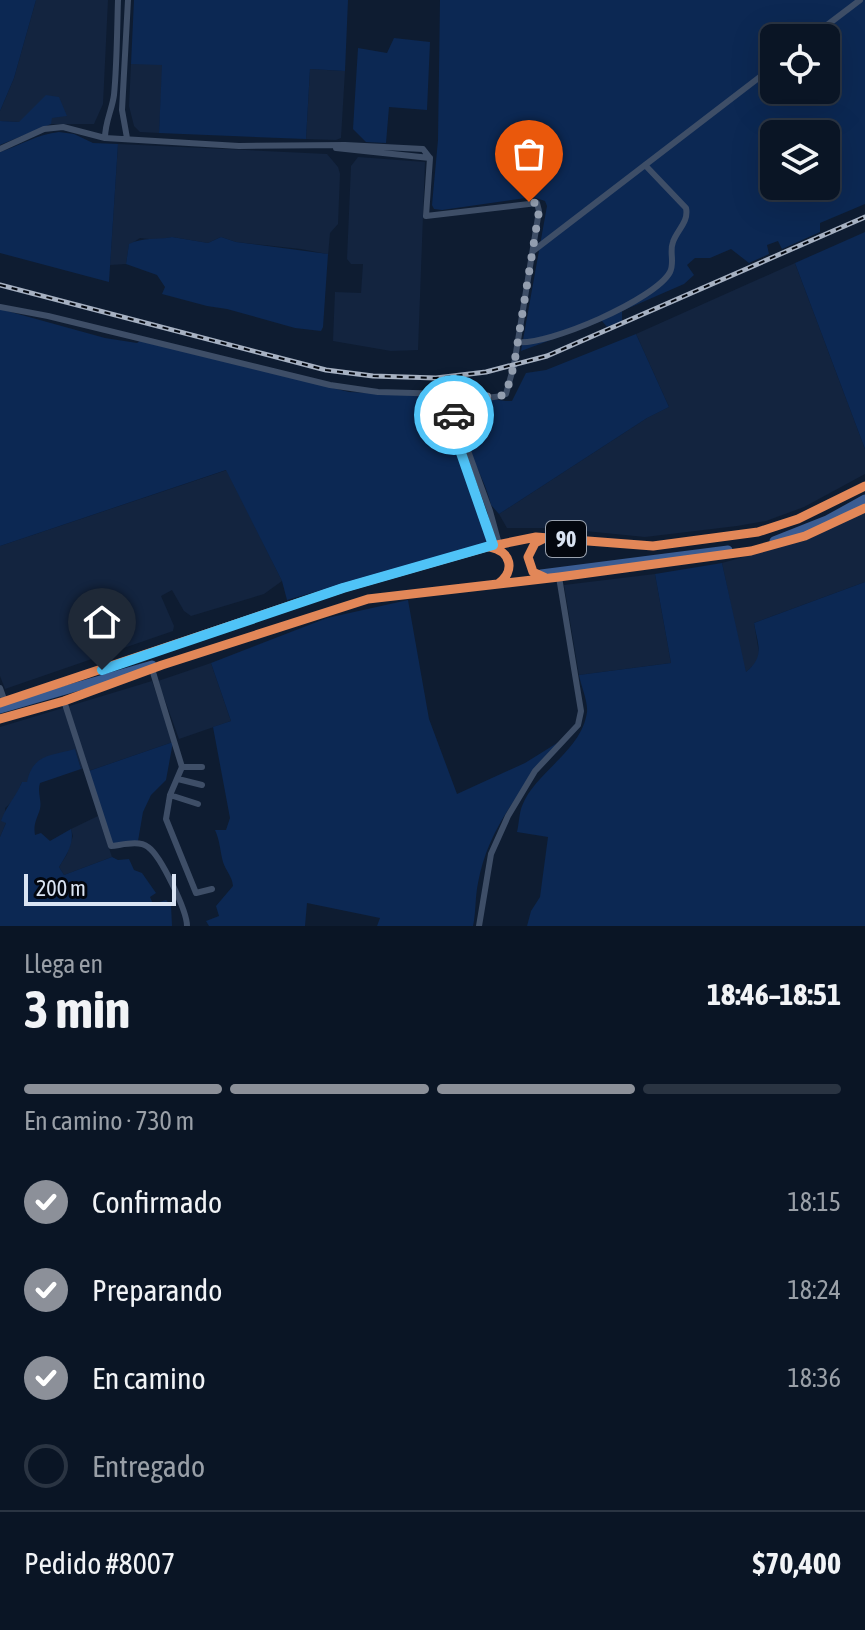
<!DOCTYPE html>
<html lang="es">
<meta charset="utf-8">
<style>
:root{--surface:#0a1525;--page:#131e2d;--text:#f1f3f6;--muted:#999fa7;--line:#2a3442;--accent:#8c9099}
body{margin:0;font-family:"Asap Condensed",sans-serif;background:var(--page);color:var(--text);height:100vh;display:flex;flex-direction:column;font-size:30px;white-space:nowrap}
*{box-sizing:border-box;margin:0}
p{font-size:26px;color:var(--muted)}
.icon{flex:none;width:44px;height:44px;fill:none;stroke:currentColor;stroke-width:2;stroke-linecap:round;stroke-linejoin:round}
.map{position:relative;height:926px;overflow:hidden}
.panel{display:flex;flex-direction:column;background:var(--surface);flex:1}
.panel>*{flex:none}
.buttons{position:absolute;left:760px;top:24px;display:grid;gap:16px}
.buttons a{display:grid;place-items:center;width:80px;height:80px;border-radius:12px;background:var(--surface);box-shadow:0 8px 32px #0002,0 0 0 2px var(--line);font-size:40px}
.scale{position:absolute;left:24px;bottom:20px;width:152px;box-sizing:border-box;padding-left:8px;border:4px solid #dae4f3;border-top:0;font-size:22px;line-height:28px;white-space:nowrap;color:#dae4f3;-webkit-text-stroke:6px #03070f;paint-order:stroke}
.pin{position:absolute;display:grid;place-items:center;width:68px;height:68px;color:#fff;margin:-82px -34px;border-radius:50% 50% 50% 0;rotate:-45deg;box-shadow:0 0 8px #0007}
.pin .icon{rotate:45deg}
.courier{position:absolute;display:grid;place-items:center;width:80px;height:80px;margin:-40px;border:6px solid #4fc3f7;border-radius:50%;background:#fff;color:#222;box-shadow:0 2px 10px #0007}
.headline em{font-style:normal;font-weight:700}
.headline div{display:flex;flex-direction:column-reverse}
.headline{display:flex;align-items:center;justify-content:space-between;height:136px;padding:0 24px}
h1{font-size:52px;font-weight:700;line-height:60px}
.bar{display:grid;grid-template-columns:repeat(4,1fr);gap:12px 8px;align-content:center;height:96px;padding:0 24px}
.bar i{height:10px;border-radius:6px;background:var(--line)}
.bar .current{background:var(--accent)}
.bar p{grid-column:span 4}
.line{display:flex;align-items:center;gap:20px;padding:0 24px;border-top:2px solid var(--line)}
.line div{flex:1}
ol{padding:0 24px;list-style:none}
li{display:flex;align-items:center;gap:24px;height:88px}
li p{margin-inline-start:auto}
li .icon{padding:8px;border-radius:50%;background:var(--accent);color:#fff;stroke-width:4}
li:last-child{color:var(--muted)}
li i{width:44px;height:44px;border:4px solid var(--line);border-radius:50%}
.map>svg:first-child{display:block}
.built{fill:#13243f}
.green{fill:#0c2853;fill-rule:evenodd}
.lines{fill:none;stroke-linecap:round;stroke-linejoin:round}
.river{stroke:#3a5c92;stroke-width:9}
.minor{stroke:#3e4e67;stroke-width:6}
.highway{stroke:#e28758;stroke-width:9}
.rail-casing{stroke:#a6b1c2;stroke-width:5}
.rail{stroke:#03070f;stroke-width:2;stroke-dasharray:6;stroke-linecap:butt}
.done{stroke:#939eaf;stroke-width:8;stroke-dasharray:0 14.4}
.route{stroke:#4fc3f7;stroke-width:10}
.labels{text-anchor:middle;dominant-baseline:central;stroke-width:6;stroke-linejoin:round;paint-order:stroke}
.shield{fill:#03070f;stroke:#9aa2af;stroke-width:2}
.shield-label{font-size:22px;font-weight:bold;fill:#dae4f3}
</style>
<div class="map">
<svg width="865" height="926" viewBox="0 0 865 926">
<rect width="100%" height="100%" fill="#0e1c31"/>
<!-- built -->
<path class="built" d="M36 0H108L103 104 94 124H51V118L66 116 19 122 0 121V111L14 78Z
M131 64H163L159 133 140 132 134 126 129 106Z
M310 69 345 71 341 138 336 140 306 139Z
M118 144 327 154 338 167 340 174 338 224 330 233 328 256 327 254 301 249 236 242 221 237 208 243 172 237 157 240 140 238 129 245 126 264 110 265Z
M358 157 425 162 418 350 391 351 333 341 335 292 361 293 363 264H351L347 259 351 166Z
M795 263 865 449V474L804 507 766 521 737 526 645 537 555 528H507L499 514 647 418 669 407 636 334Z
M227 470 282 581 264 594 191 616 184 611 172 590 161 596 174 626 173 631 5 689 0 676V546Z
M865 511V582L754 623 759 653 758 661 745 673 722 563 811 538Z
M655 574 671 663 579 675 564 585Z
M211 663 231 721 179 739 158 681Z
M152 681 173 742 86 772 84 768 81 769 75 750 27 783 22 782 15 799 5 808 6 823 0 837V727Z
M98 816 112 857 64 875 59 867 67 854 73 836 71 829Z"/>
<!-- green -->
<path class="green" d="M0 0H36L14 78 0 111Z
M134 0H348L345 71 310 69 306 139 159 133 162 65 131 64Z
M440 0H865V204L820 223V232L782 249 778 241 767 245 769 254 749 263 731 249 710 258H695L687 265 694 275 684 284 622 311V321L607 327 602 321 521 351 547 206 545 201 533 197 442 210 434 209 432 205 438 140ZM774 38H826V90H774ZM774 134H826V186H774Z
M394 38 430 42 427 110 389 107 386 143 366 142 353 129 358 48 387 53Z
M46 95 59 97 67 116 52 118 51 124 0 145V121L19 122Z
M59 132 74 134 93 143 118 144 109 282 0 253V152C21 145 38 134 59 132Z
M865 232V449L795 263Z
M172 237 208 243 221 237 236 242 328 254 323 327 321 331 295 328 227 309 207 306 162 294 165 287 157 275 126 264 129 244C143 237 156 240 172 237Z
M0 309 105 338 137 343 140 341 349 392 439 396 452 422 483 501 489 542 287 600 282 581 226 470 0 546Z
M636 334 669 407 647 418 499 514 491 505C485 477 461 442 459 415 458 409 462 402 467 400 480 394 498 402 512 401L526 373 546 370Z
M722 563 746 672C765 656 758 646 754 623L865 582V926H527L531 911 540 897 548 837 517 832C519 824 519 814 522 806 535 772 582 751 587 712 588 701 581 686 579 675L671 663 655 574Z
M408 600 429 719 457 794 525 763 562 740C526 783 488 826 478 883 475 897 476 912 473 926H377L380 918 307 903 305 926H209L206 921 219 916 216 906 233 886C232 876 226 871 223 862 220 851 220 841 215 830H226L230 818 213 727 231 721 211 663 327 618Z
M173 742 166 780 151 795 143 812 138 841 109 844 86 772Z
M75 749 81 769 40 783C37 792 42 800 40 809 37 819 33 824 35 835L41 833 50 841 71 829C75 843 66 856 59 867L64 875 112 857 118 860 129 859 134 870 142 873 156 893 150 897 153 904 166 900 171 905 172 926H0V837L6 823 1 821C6 806 16 797 22 782H27C33 754 50 756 75 749Z"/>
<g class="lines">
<!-- river -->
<path class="river" d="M774 541 827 520 865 499
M541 574 728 550
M0 709 152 665"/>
<!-- minor -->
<path class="minor" d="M810 38 860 0
M105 138C105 122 112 110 114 95 117 64 117 31 118 0
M127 138 122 110 128 0
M336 148 430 158
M0 149 44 129 63 127 105 138 239 146 345 145 423 149 430 158 426 216 537 203 539 211 514 365 506 394C477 406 464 380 451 423L493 545
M533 251 774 66
M0 307 48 316 330 385 378 392 448 394 461 400
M517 342C548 346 656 299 670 272 675 262 669 252 673 242 677 230 689 222 686 208L645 165
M455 415 490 511 499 544
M152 669 182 767 170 795
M0 688 5 702
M64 701 111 846C122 845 139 840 148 847 161 856 187 911 187 926
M182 767H202
M178 779 202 785
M198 804 170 795 166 819 196 893 212 889
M479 926 491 854 508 816 535 771 578 725 581 711 559 577"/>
<!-- highway -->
<path class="highway" d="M543 539 535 543 528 557 533 572 544 577
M490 547C511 551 516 571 498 584
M0 703 343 588 487 547 536 537 653 546 758 532 798 519 865 486
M0 719 64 701 162 665 368 599 559 577 751 551 805 536 865 508"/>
<defs>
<path id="rail" d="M0 285 326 370 373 376 436 378 486 372 547 356 865 217"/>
</defs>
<!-- rail casing -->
<use href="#rail" class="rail-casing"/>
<!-- rail -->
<use href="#rail" class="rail"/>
</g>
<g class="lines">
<!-- done -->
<path class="done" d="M454 415C463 383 485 403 506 394L514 365 539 211 537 203 529 202"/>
<!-- route -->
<path class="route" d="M102 670 343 588 493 545 452 427 454 415"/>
</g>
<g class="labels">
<!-- shield labels -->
<rect class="shield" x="546" y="521" width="40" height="36" rx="6"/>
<g class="shield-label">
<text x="566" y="539">90</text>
</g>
</g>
</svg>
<div class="buttons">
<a><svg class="icon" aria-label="locate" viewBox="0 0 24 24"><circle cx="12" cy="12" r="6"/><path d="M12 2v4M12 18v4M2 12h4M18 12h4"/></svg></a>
<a><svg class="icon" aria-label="layers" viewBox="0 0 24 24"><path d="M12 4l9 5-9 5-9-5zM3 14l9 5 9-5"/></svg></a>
</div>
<div class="scale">200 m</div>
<div class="pin" style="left:529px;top:202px;background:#ea580c"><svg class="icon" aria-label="bag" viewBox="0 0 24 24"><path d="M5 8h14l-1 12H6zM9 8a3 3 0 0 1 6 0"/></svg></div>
<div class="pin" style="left:102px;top:670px;background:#1f2937"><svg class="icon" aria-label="home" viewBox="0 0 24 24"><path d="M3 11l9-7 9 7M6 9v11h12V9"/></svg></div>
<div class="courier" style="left:454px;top:415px"><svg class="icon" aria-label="car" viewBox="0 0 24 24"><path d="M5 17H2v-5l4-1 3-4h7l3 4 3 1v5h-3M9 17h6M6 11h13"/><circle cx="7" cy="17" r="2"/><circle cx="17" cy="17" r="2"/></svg></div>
</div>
<section class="panel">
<div class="headline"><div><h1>3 min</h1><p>Llega en</p></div><em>18:46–18:51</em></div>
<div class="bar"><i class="current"></i><i class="current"></i><i class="current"></i><i></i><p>En camino · 730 m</p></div>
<ol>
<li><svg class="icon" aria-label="check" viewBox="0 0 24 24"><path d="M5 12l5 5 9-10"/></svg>Confirmado<p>18:15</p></li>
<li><svg class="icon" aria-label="check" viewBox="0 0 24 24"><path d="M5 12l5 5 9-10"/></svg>Preparando<p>18:24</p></li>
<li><svg class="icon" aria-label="check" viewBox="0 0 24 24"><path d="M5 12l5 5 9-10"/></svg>En camino<p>18:36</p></li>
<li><i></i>Entregado</li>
</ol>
<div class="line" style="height:104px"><div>Pedido #8007</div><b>$70,400</b></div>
</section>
